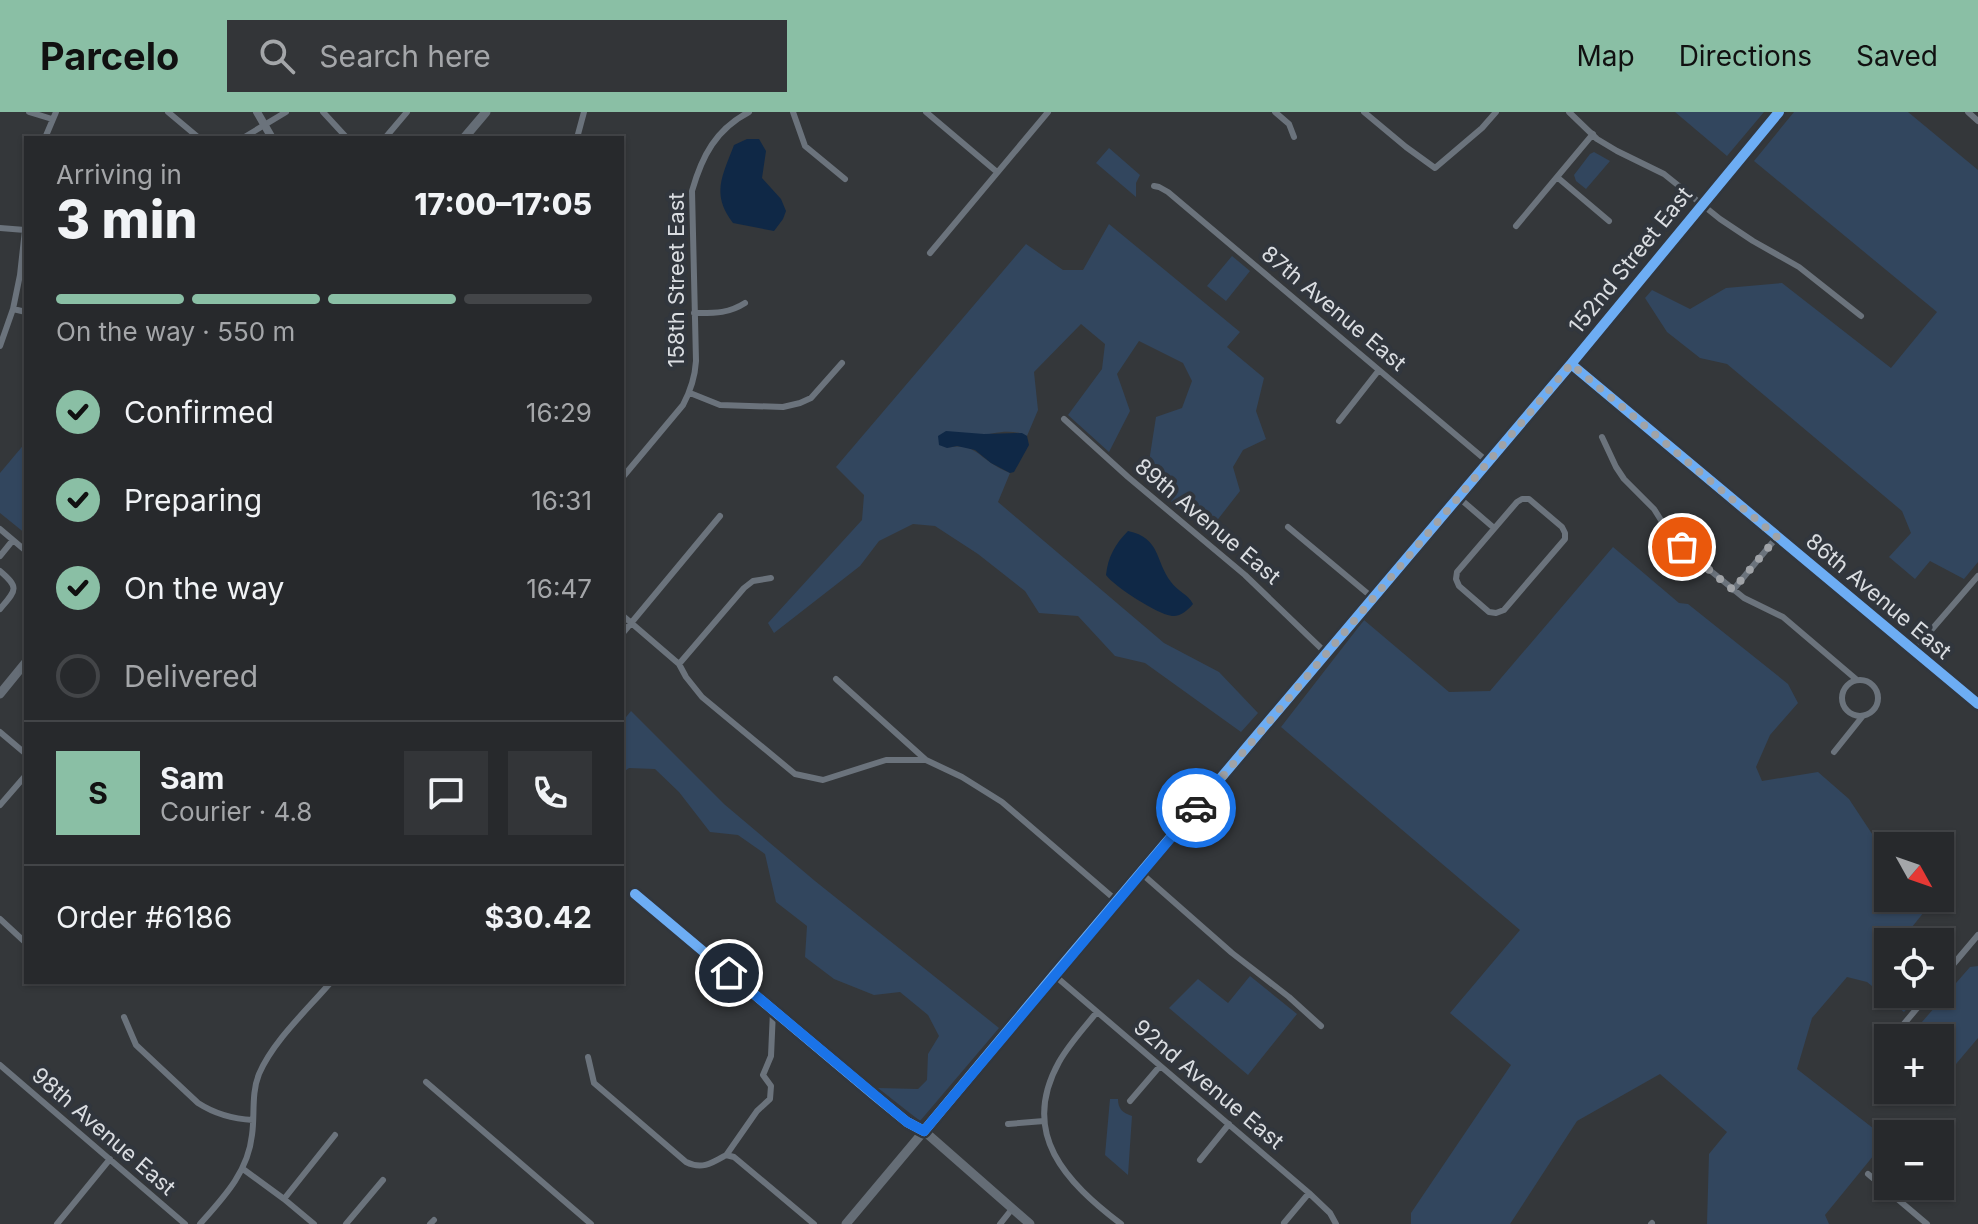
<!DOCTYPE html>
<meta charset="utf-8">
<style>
:root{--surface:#27292c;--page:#333538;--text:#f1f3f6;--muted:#a4a6a9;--line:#434548;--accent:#8abfa5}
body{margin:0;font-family:Inter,sans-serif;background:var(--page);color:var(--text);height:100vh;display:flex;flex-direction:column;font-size:30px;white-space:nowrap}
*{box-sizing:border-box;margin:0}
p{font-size:26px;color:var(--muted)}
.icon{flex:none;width:44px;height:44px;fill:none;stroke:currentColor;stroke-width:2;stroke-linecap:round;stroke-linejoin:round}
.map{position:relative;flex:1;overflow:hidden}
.drawer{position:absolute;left:24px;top:24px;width:600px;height:848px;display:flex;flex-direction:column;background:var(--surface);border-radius:0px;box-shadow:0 2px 6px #0004,0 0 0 2px var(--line)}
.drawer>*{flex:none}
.needle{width:52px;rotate:130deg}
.fabs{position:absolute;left:1874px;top:720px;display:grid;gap:16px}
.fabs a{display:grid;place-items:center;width:80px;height:80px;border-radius:0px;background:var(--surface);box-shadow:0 2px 6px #0004,0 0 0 2px var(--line);font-size:40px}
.pin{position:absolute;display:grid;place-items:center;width:68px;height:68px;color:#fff;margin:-34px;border:4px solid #fff;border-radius:50%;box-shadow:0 2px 8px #0007}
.courier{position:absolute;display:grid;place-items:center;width:80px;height:80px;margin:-40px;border:6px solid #1a73e8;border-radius:50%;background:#fff;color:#222;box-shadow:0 2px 10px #0007}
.headline em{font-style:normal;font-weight:800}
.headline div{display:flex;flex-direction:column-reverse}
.headline{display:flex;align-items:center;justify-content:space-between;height:136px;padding:0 32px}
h1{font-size:52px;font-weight:800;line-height:60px}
.bar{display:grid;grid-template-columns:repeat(4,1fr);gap:12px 8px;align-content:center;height:96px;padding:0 32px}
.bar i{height:10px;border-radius:6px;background:var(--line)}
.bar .on{background:var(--accent)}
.bar p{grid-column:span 4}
.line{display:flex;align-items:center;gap:20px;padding:0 32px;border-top:2px solid var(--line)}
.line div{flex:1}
.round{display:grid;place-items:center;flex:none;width:84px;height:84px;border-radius:0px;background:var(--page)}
ol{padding:0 32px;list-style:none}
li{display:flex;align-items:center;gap:24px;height:88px}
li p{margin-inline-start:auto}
li .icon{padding:8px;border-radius:50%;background:var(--accent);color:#111;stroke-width:4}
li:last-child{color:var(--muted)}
li i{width:44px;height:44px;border:4px solid var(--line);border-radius:50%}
header{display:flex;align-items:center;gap:48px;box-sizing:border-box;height:112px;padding:0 40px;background:var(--accent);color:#111}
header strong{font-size:38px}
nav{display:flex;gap:44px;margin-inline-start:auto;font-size:28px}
.search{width:560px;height:72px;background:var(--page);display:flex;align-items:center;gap:20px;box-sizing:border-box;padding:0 28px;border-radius:0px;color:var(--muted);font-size:30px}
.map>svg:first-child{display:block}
.green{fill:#32465e}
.water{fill:#0f2846}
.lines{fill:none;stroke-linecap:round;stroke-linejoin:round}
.minor{stroke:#6b737c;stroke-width:6}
.tertiary{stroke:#6b737c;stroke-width:8}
.secondary{stroke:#656d76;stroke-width:9}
.cycleway-casing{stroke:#31363d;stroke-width:15}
.cycleway{stroke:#6dadf4;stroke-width:10}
.done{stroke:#a0a3a7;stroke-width:8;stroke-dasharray:0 14.4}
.route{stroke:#1a73e8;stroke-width:10}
.labels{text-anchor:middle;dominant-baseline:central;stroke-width:8;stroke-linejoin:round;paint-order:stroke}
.street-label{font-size:22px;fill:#dadde1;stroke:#31363d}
</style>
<header>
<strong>Parcelo</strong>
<div class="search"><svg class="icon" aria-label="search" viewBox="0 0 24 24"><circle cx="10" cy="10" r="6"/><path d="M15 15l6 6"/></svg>Search here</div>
<nav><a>Map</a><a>Directions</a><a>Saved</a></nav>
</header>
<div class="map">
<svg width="1978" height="1112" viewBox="0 0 1978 1112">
<rect width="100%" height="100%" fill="#34373a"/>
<!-- green -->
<path class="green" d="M1675 0H1764L1727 44Z
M1794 0H1908L1978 58V450L1964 467 1930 449 1915 467 1889 445 1911 421 1902 399 1727 252 1700 246 1667 220 1645 186 1652 178 1690 197 1726 176 1782 171 1891 256 1937 200 1754 49Z
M1109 36 1140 63 1136 71V85L1096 51Z
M1594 40 1610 49 1586 77 1576 69 1574 63 1590 42Z
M1109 112 1240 220 1227 235 1264 266 1256 299 1266 327 1243 338 1233 355 1240 379 1208 420 1146 369 1156 305 1182 296 1192 269 1183 251 1139 229 1117 262 1130 299 1109 340 1068 303 1102 257 1105 232 1081 212 1034 260 1038 298 1027 324C1006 312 968 328 947 336 970 331 974 339 991 351 997 355 1003 358 1010 361L998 390 1164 531 1219 560 1258 601 1241 620 1145 551 1115 544 1078 504 1039 501 1025 479 978 442 935 414 913 412 879 429 860 454 774 521 768 511 862 408 864 383 836 355 1026 132 1063 158H1083Z
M1232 144 1250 159 1226 189 1207 174Z
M26 330V422L0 401V361Z
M1613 435 1679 491 1688 492 1788 572 1798 591 1770 623 1756 655 1762 669 1818 660 1849 687 1888 746V786H1915L1924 800 1908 820 1920 830H1888V882H1919L1904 900 1867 870 1847 865 1812 906 1797 957 1887 1027 1825 1103 1829 1112H1707L1709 1042 1727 1020 1660 962 1577 1009 1510 1112H1411V1101L1511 953 1450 901 1520 818 1281 615 1364 508 1449 580 1490 579Z
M631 599 724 692 815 769 999 916 920 1009 878 976 918 977 927 968 928 942 939 924 928 903 900 880 874 883 834 867 805 845 807 814 776 790 765 742 738 723 710 720 679 680 655 657 629 656 622 661V610Z
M1978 854V926L1945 965 1940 961V926H1908L1970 855Z
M1250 864 1297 902 1248 963 1169 896 1198 867 1228 891Z
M1110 987H1118C1118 997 1123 1001 1132 1004L1128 1063 1105 1043Z"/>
<!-- water -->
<path class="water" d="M747 27H759L766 39 762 66 781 87 786 99 783 107 774 119 733 111C711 82 722 65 734 33Z
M946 319 984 322 1022 321 1027 324 1029 333 1014 360 1010 361 991 351 975 338 957 334 947 336 939 333 938 324Z
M1128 419C1161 426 1155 449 1171 470 1177 479 1188 482 1193 492 1188 498 1180 505 1172 504 1157 502 1115 475 1106 463 1108 445 1115 432 1128 419Z"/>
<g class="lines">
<!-- minor -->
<path class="minor" d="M29 0 52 7
M168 0 199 26
M323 0 347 26
M793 0 805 34 845 67
M926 0 997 60
M1275 0 1289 12 1294 25
M1364 0 1406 35 1435 56 1482 16 1496 0
M1569 0 1597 27 1617 39 1664 62 1720 107 1753 129 1799 155 1861 204
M1968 0 1978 9
M45 26 56 0
M243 26 286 0
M385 26 407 0
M577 26 584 0
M1557 65 1609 109
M1154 74 1159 75 1168 80 1488 350
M1516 114 1593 22
M0 116 25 118
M930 141 1048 0
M13 197 26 200
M694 201C713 201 728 202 745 191
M0 234 13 197 20 163 26 109
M690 281 720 293 783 295 800 291 811 286 842 251
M1064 307 1128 365 1245 463 1326 541
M1339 309 1379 258
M1602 325 1616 355 1624 367 1654 397 1674 429 1744 486 1783 505 1857 568
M622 366 683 293C691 278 695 265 696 249L692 79C702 44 716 17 749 0
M1458 385 1494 416
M1529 387 1562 415 1565 421V427L1504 498 1496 501 1489 500 1459 474 1456 467 1457 460 1517 390 1522 387Z
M1288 415 1373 486
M0 417 26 439
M0 444 13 428
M0 459C20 476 16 478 0 497
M1733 478 1777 425
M622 503 679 552 686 565 702 585 795 662 823 668 886 648H926
M622 522 720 404
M1914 538 1978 464
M679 552 744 476 753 469 771 466
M836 567 926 648 962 665 1002 690 1117 789
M1842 586a18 18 0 1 1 36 0a18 18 0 1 1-36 0Z
M0 620 26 642
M1834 640 1862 605
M0 693 26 663
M1141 761 1232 841 1289 885 1321 914
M635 782 874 983 907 1010 924 1019
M0 807 26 831
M1054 863 1309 1081 1330 1101 1336 1112
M1940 868 1978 823
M1097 900C1084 916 1069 932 1059 950 1019 1022 1066 1070 1121 1112
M124 905 136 933 198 991C215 1002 233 1007 253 1008
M1892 926 1929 882
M1882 937 1888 930
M588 945 594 971 686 1050C702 1058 712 1051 726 1043L734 1045 814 1112
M0 953 185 1112
M426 970 591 1112
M1130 989 1160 954
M1008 1012 1044 1009
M727 1042 757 999 770 987 771 974 763 963 771 944 773 899
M1200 1048 1229 1012
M243 1057 284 1087 314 1112
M1868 1062 1927 1112
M284 1087 335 1023
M1284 1111 1309 1081
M57 1112 110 1047
M200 1112C224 1085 248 1060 252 1023 255 1003 251 982 259 962 273 929 308 897 331 870
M346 1112 383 1068
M430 1112 434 1108
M1000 1112 1012 1097
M1651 1112 1652 1111"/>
<!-- tertiary -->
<path class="tertiary" d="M257 0 272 26
M1571 252 1978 592
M924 1019 1054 863 1571 252 1779 0"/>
<!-- secondary -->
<path class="secondary" d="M464 26 486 0
M0 582 26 550
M846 1112 924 1019 1030 1112"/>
<defs>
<path id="cycleway" d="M1571 252 1978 592
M635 782 874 983 907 1010 924 1019 1054 863 1571 252 1779 0"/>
</defs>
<!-- cycleway casing -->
<use href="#cycleway" class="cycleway-casing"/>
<!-- cycleway -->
<use href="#cycleway" class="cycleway"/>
</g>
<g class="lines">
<!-- done -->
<path class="done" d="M1196 696 1571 252 1777 425 1733 478 1682 435"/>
<!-- route -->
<path class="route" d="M729 861 907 1010 924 1019 1196 696"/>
</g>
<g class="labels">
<!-- street labels -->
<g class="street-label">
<text transform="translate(1630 148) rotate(-51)">152nd Street East</text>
<text transform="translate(676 168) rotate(-90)">158th Street East</text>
<text transform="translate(1334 196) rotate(40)">87th Avenue East</text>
<text transform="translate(1208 409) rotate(40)">89th Avenue East</text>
<text transform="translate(1879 484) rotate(40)">86th Avenue East</text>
<text transform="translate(1209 972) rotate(40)">92nd Avenue East</text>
<text transform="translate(104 1019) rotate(41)">98th Avenue East</text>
</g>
</g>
</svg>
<div class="fabs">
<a><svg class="needle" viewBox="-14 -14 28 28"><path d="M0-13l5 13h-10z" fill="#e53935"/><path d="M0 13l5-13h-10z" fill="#a4a6a9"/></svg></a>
<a><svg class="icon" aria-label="locate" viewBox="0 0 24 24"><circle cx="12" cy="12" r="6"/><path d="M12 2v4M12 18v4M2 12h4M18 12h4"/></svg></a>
<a>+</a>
<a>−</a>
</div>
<div class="pin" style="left:1682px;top:435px;background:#ea580c"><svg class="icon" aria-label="bag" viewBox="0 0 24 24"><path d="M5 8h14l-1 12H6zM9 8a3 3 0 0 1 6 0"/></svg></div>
<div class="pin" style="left:729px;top:861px;background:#1f2937"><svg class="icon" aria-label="home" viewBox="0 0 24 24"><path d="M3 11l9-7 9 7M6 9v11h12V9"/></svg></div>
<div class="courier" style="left:1196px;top:696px"><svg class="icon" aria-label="car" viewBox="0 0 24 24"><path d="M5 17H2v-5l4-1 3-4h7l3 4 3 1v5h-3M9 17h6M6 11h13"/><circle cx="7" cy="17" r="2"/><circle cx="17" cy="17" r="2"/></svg></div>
<section class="drawer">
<div class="headline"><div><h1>3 min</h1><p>Arriving in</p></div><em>17:00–17:05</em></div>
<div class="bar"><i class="on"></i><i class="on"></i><i class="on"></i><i></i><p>On the way · 550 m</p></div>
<ol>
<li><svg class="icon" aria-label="check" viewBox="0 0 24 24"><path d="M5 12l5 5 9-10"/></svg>Confirmed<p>16:29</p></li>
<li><svg class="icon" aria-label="check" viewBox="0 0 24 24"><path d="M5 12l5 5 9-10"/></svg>Preparing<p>16:31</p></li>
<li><svg class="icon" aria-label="check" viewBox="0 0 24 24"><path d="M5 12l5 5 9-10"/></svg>On the way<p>16:47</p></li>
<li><i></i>Delivered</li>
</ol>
<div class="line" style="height:144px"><b class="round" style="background:var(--accent);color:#111">S</b><div><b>Sam</b><p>Courier · 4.8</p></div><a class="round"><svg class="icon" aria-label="chat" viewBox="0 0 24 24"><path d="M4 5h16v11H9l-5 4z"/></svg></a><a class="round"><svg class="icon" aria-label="phone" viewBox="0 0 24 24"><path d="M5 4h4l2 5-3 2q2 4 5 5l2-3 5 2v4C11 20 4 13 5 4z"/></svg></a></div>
<div class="line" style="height:104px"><div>Order #6186</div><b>$30.42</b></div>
</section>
</div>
